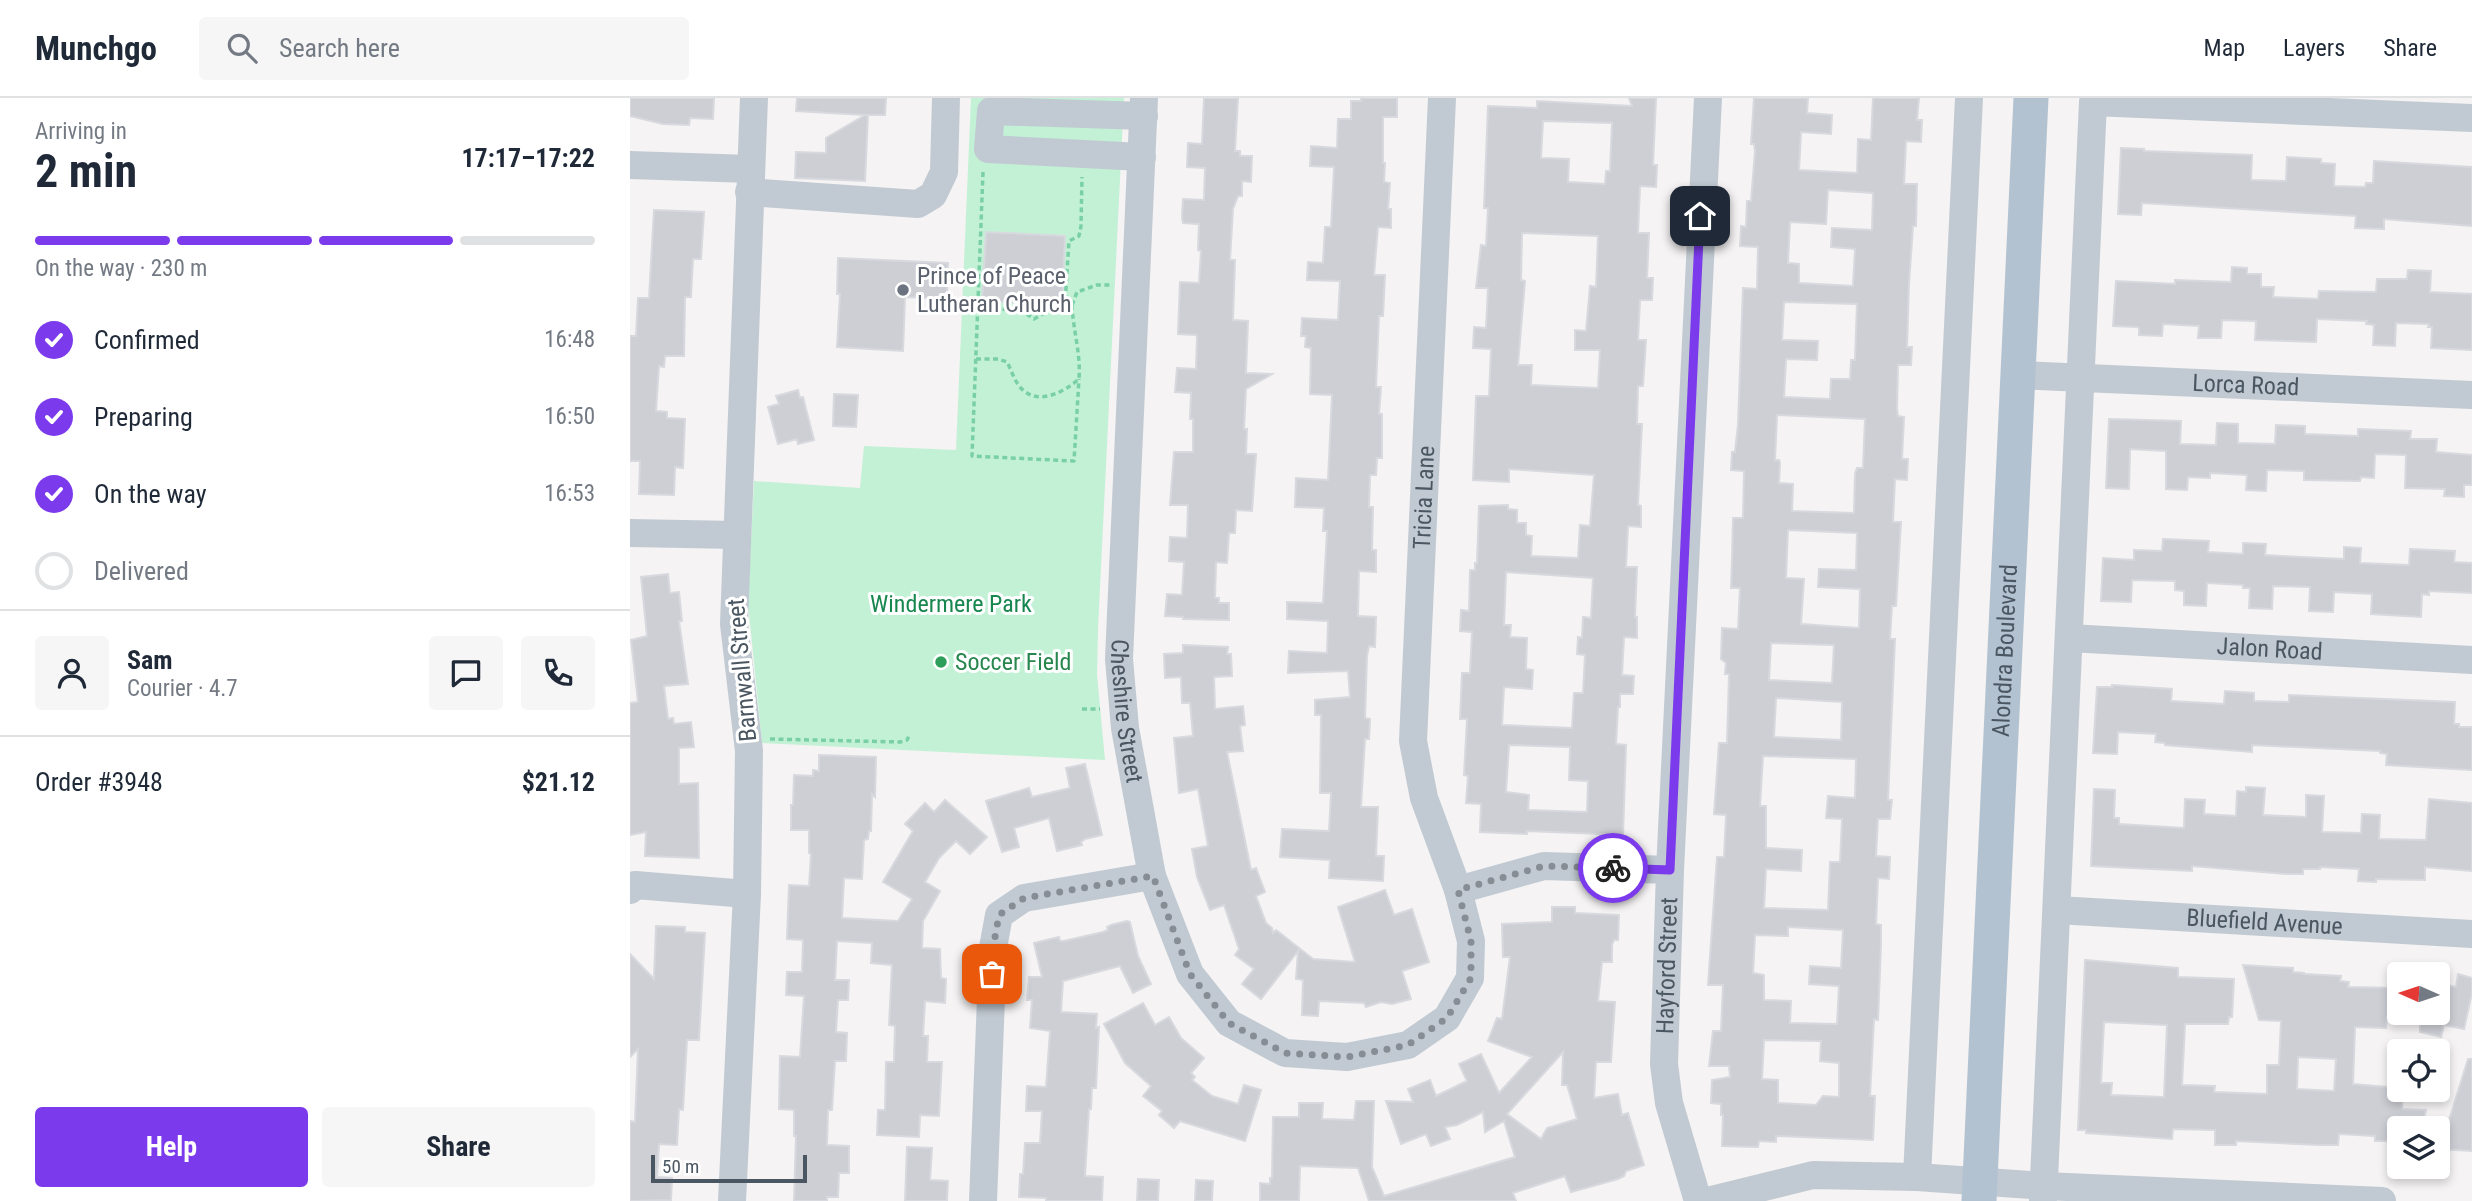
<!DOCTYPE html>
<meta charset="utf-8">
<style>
:root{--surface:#fff;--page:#f6f6f7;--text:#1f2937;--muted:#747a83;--line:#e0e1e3;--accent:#7c3aed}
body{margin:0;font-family:"Roboto Condensed",sans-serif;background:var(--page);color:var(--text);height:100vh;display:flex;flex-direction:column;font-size:26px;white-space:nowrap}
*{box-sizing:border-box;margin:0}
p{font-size:23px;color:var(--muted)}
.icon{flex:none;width:38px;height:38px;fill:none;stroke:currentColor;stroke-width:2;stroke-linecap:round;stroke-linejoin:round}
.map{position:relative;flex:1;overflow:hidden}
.panel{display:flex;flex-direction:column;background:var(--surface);width:630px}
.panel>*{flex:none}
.needle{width:46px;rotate:273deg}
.tools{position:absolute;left:1757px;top:864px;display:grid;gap:14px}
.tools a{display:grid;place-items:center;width:63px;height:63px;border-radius:7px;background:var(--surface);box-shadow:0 4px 10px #0003;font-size:35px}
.scale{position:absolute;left:21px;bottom:18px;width:156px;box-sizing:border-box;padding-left:7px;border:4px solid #4a5661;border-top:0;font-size:19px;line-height:24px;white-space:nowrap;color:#4a5661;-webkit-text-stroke:5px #fff;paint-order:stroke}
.pin{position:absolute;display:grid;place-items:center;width:60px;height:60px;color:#fff;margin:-30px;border-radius:14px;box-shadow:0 4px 10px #0006}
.courier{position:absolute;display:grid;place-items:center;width:70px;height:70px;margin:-35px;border:5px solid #7c3aed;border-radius:50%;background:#fff;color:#222;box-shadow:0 2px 9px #0007}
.overview em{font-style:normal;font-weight:700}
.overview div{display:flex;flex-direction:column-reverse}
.overview{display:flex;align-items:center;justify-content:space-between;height:119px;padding:0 35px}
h1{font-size:46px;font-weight:700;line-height:52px}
.bar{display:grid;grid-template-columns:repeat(4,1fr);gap:10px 7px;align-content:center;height:84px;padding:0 35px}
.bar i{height:9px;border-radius:5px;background:var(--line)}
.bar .selected{background:var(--accent)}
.bar p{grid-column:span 4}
.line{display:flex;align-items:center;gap:18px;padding:0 35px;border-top:2px solid var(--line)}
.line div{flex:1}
.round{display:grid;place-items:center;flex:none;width:74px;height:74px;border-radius:7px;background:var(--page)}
ol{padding:0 35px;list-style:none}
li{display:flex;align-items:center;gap:21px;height:77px}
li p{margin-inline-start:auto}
li .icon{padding:7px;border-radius:50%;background:var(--accent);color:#fff;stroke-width:4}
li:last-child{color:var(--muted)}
li i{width:38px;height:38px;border:4px solid var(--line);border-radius:50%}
.primary-button{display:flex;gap:14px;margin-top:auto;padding:14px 35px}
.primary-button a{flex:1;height:80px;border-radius:7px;background:var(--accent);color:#fff;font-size:28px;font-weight:700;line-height:80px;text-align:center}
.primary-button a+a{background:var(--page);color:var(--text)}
header{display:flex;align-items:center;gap:42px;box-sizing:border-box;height:98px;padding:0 35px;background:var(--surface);border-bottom:2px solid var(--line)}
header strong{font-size:33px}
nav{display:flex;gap:38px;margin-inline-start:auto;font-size:24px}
.search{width:490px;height:63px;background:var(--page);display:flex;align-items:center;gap:18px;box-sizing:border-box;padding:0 24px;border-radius:7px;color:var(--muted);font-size:26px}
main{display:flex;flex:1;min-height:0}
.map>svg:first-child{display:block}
.green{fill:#c3f1d5}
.building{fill:#cdcfd5;stroke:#d7d9de;stroke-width:2;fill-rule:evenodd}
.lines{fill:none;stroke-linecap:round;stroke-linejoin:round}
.path{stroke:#7ad0a6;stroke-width:3.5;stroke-dasharray:5 3.5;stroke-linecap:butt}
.minor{stroke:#c1cad2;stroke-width:28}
.major{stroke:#b3c2d1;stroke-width:35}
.done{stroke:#868d94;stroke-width:7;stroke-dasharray:0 12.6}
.route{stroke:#7c3aed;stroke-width:9}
.worship-dot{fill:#6b7280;stroke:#fff;stroke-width:2.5}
.leisure-dot{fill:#2e9e5b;stroke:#fff;stroke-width:2.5}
.labels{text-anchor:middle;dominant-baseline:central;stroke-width:6;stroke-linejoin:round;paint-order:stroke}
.worship-label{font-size:24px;fill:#5b616d;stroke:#fff;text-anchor:start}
.street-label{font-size:24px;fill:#4a5661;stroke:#fff}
.park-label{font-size:24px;fill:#17864f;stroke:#fff}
.leisure-label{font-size:24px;fill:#27864d;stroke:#fff;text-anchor:start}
</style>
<header>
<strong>Munchgo</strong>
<div class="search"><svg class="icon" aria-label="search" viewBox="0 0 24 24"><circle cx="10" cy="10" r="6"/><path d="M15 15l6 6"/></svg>Search here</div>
<nav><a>Map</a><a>Layers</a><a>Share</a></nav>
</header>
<main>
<section class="panel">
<div class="overview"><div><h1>2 min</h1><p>Arriving in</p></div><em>17:17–17:22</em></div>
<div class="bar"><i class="selected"></i><i class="selected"></i><i class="selected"></i><i></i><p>On the way · 230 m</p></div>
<ol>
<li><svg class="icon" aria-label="check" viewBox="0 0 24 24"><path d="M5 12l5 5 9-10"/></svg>Confirmed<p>16:48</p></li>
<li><svg class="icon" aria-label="check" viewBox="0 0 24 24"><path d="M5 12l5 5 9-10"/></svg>Preparing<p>16:50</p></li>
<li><svg class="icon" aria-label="check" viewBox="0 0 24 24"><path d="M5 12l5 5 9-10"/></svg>On the way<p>16:53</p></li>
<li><i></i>Delivered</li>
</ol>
<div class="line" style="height:126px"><a class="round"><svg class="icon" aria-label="person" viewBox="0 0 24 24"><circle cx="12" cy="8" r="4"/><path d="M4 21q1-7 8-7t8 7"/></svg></a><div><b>Sam</b><p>Courier · 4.7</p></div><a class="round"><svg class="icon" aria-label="chat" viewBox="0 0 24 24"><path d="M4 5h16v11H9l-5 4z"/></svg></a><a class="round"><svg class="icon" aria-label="phone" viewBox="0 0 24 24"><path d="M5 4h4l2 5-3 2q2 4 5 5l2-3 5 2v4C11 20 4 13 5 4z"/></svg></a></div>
<div class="line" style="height:91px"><div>Order #3948</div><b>$21.12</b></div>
<div class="primary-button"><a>Help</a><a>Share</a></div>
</section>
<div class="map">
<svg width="1842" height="1103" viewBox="0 0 1842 1103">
<rect width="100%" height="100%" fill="#f5f3f3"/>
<!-- green -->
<path class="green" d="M341 0H494L468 530 467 577 475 662 132 645 118 505 124 383 230 390 234 348 326 352Z"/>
<!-- building -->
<path class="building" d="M0 0H84L83 21 60 20 59 27 33 26 0 18Z
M167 0H256L255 17H238L235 83 165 80 166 54 196 55V40L235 17 166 13Z
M574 0H608L605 53H610V58H622L621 84 612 83V98H608L603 111 600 162H605L603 222 618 223 616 275 642 276 616 291 614 331H617L616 356H626L622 413 606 412 605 435H599L597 465 586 464 585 500H589V505H599V522L553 521V519L535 518 537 496 552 497 554 464 539 463 540 439 557 440 558 407H540L544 354H563V321H560L561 295 545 294 547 270 566 271 567 239 566 237 548 236 549 209 550 184 569 185 571 153 568 152 569 126 553 125 552 120 553 101 574 102 575 70 557 69 558 45 572 46Z
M731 0H767V19H753V65H755L754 84 760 85 758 111H761V130L748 129 744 177H755L753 218H749L746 289H751L749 316H752V360H747L746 377H740L739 409H743L742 452H746V474L729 473 728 518 746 519 745 549 739 548 737 558 735 620 740 621 739 641H735L731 709H748L746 758H754L753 783 699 780 700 762 650 759 652 731 699 733 701 695H690L691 617H685V602L720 599 718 573 658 575 659 553 697 555 698 523 657 521V504L693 505 697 433H693L694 410 665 409 666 380 698 382 702 297 680 296 681 250 675 249 676 238H671L672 220 708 222 710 183 677 182 678 164 693 165 695 129H701L704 69 680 68 681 48 707 50 708 21H721V3H731Z
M999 0H1026L1023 67H1027L1026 89 1010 88 1008 135H1019L1017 180H1023L1022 202H1010L1008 242H1016L1013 288H1008L1007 326H1012L1008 407 1011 408V429L998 428 996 469H1007L1005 519H1007V540L994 539 992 577 1004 578 1003 596H990V609H988L986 646 996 647 993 737 897 733V736L850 734 851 706 836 705 838 678 834 677 837 621H830L832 575H840L842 534 830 533 831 512 839 513 840 472H845V465H847L849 408 878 407V411L887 412V425H896V437L902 438 901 458 948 460 950 427 960 428 964 377 879 371V384L843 382 846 298H859L861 251 843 250 844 229 856 230 858 190H846L851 147 856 148 858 110H854L858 8 907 10V3L1002 8ZM913 23 982 25 980 73H976L975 86 938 84 939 61 911 60ZM892 135 968 138 966 189 960 188 956 233 945 232V252H970L968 290 901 287 902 267H888L895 183 891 182ZM876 474 963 480 961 520 953 519 952 540 948 539 947 556 955 557 953 595H944L942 630 872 627 874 589 902 591 903 572 896 571 897 540 880 539 881 527H874ZM879 647 940 649 939 682 958 683 957 714 898 712 899 697 876 694Z
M1124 0H1178L1177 15 1202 17 1201 36 1171 34 1169 72 1227 75 1228 41 1241 42 1243 0H1289L1287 22H1292L1291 44 1276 43 1274 86H1287L1286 128H1283L1279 186 1277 249H1282L1281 267H1268L1267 310 1268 318 1274 319 1272 361H1278L1277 382 1265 381 1263 424H1271L1266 508H1262L1260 541H1265L1258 702H1262L1260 721H1248L1246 758 1260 759 1259 781 1248 780 1246 826 1251 827V846L1248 922 1244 921 1240 998H1245L1243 1042 1146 1038V1044L1129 1043 1128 1049 1092 1048 1093 1017H1091V1006L1081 1005 1082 982 1100 979 1099 968H1079L1083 933H1091L1093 887H1078L1087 759H1094L1096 717 1084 716 1089 645H1097L1098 613 1099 576H1095L1096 565 1091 561 1092 530 1108 531 1110 490H1101L1102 462 1103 420H1113L1114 373 1101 372 1102 354H1105L1108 326 1113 190 1127 191 1128 149 1110 148 1111 128 1116 129 1117 103H1121L1125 53 1124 46H1121ZM1198 92 1243 95 1242 132 1202 130 1201 149 1225 151 1223 188 1169 185V166L1158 165 1160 124 1196 126ZM1154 204 1227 206 1225 262H1221L1220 281H1201L1200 301 1154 299 1156 261 1187 262 1188 243 1152 242ZM1147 317 1235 321 1233 370H1227L1225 376 1224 415 1162 413 1163 386 1149 385 1150 365 1149 362H1145ZM1158 432 1227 435 1226 472 1189 471 1188 489 1230 491 1229 530 1171 526 1174 481 1156 480ZM1141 545 1204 547 1202 585 1139 582ZM1146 600 1212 604 1211 642 1144 639ZM1133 658 1226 661 1225 700 1198 698 1196 720 1212 721 1210 764H1200L1198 812 1134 810 1136 771 1171 773 1172 752 1136 750V708H1130ZM1158 829 1213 832 1211 870 1180 868 1179 886 1209 888 1207 926 1160 925 1161 903 1134 902V877L1123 875 1125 837 1158 838ZM1134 942 1191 943 1190 963 1209 965V999L1193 998 1186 1007 1148 1005V982L1132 981Z
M1491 50 1514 51V53L1622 57 1621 82 1656 83 1657 59 1691 61V65L1705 66 1704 88 1735 89 1736 85H1743L1744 63 1842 69V128L1754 121V131L1725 130 1726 118 1512 105 1511 117 1488 116Z
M24 112 74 114 71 161H63L61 199H55L54 258H35L34 269 29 268 26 313 37 314V320L55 321 53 370 45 369 44 397 9 396 10 363H0V238H6L8 200H19Z
M356 134 435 138 432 207 352 203Z
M208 160 318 165 317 201 275 199 273 253 207 249 210 196H207Z
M1602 169 1617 170V176H1631V189H1644L1643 199 1688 201 1689 193 1746 194 1747 181H1777L1778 172 1801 173 1800 194 1842 196V252L1801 250 1802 229H1798L1799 226 1766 225 1765 248 1743 247 1744 227 1736 226 1737 223 1687 221 1686 244 1625 242 1626 223 1592 222 1591 240H1568L1569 228 1533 226 1532 238 1509 237V230L1507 229 1483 228 1486 183 1545 186V182L1601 184Z
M168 292 170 300 173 299 184 342 168 346 167 341 148 346 138 309 149 306 146 298Z
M204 296 228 297 226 329 203 328Z
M1479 321 1551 323 1550 346 1586 347 1587 325 1608 326V345L1645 346 1646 327 1675 328V336L1728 338V331L1781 333 1780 341H1807L1806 354 1842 357V387H1834V399L1814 398 1815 391 1775 390 1776 357 1745 356 1744 380 1731 379 1730 383 1674 382V373L1637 372 1636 393 1616 392 1617 377 1580 375V380L1558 379 1557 392 1536 391V353L1500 351 1499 391 1476 390Z
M1533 441 1579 443 1578 454 1613 456V445L1636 446 1635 457 1652 458 1714 461V449L1731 450 1730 465 1779 467 1780 451 1825 453 1824 464 1842 465V495L1799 493V497L1792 496 1791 519 1741 516 1742 496 1704 494 1703 514 1679 513 1680 489 1643 488 1642 511 1619 510 1620 490H1613V487L1577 485 1576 508 1554 507V493L1545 492V483L1502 482 1501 504 1471 503 1473 460 1504 462V452L1532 453Z
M38 476 40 495 49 494 52 523H49L58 586 34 588 38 621 43 620 44 626 61 624 64 649 49 650V686L68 685 69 760 15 758 16 734 0 737V605L8 604 1 542 17 538 11 479Z
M553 547 598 549 597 556H601L602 578 584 579 585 611 613 608 615 627 610 628 613 653 597 654 621 772 626 770 635 794 626 798 636 825 642 830 643 835 646 832 650 835 683 861 725 864 708 809 755 792 764 817 782 811 799 864 772 873 781 901 762 906 751 904 736 909 734 905 689 903 688 918 672 917 673 882 666 881 668 853 631 901 612 886 624 871 605 857 609 851 594 807 580 812 567 779 562 751 578 748 568 691 549 695 544 640 563 638 560 605H552L551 579 535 580 534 556 553 555Z
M1482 587 1542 591 1541 603 1594 606 1595 593 1624 595V603L1659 604V597L1825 604 1824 626H1829V629H1842V672L1756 667 1757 656 1750 655V653L1622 647V654L1535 647V645L1525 644 1526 636 1488 634 1487 656 1463 655 1467 589H1482Z
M189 657 246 659 245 699 242 696 241 733H239L238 741 234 742 232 781 214 780 212 820 268 823 282 801 253 784 283 733 275 726 295 705 304 714 315 702 357 739 340 756 326 743 309 760 295 784 310 793 293 823 292 850 310 851 311 880 316 881 315 905 295 903 293 938H298L297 964H312L309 1018 290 1017 289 1039 247 1037 248 1012H255L256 964H264L265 928 259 927 262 867 241 865 242 845 207 843 205 882H219L218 902H208L206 934 217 935 216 963H205L202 1012H198L197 1047 219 1048V1075H209L208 1099H197V1103H164L166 1038H164V1012L149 1011 150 958 170 959 174 898 156 897 157 874H172L173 842 157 841 158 812 159 787 179 788 181 756 179 755V732H161V707H163L164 677 183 678V672L189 673Z
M455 666 472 737 455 741 451 744 452 747 427 753 419 720 384 730 389 749 372 754 356 703 399 690 402 699 440 690 436 670Z
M1616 689 1635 690 1633 717 1676 719V697L1694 698 1692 734 1731 735 1732 716 1750 717 1749 741 1796 742 1799 701 1842 705V773L1795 769V782L1746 781V784L1728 783 1729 771 1690 769V771H1673V776H1656L1562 768V773L1461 768 1464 691 1485 692 1484 720H1489V726L1554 730 1555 701 1575 702 1574 716 1606 718 1607 693 1616 694Z
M922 809H945V815L989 817 988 842H984L982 847V864H972L968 903 985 904 981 964H966L964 1000 988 996 992 1017 998 1015 1014 1067 996 1073 994 1078 988 1081 941 1094 935 1078 883 1095 886 1103H739L728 1070 670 1068 669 1103H630V1085L640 1086V1080H642L643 1019H669V1005H693L692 1021 724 1022 726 1003H744L742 1069 754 1098 885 1059 874 1023 855 1034 853 1014 827 1027 815 1029 820 1041 801 1048 796 1036 771 1046 756 1003 783 1004 778 991 800 982 806 998 837 983 829 966 851 956 869 995 902 959 858 943 867 920 872 921 880 859H873L872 826 922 824ZM933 954 932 987H937L947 1021 917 1030 911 1041 877 1016Z
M497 823 500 824 508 858 521 886 503 895 490 868 433 883 431 914 467 916 466 930 469 929 466 990H462L461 1011H459L455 1078 473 1079 472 1103H416V1100L389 1099 390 1076H393L395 1045H410L412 1013H396L397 988 416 989 420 933 400 930 402 902H397L399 879H412L404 845 429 839 430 843H434L473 834 478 832 477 829 481 827Z
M26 828 55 829V834L75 835 69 942H57L53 1012 49 1011 47 1047 29 1046 27 1079 42 1080 41 1102 0 1103V1023L5 1024 8 951 0 959V856L24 881Z
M1455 862 1548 870V879L1604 881 1602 919H1599L1598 926H1555L1552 987 1585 988 1584 994 1637 996V967H1649L1651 923 1629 922 1613 867 1663 870V874L1674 875V876L1711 878 1710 883 1719 884 1718 889 1769 890V919L1757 918 1756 930 1725 929 1723 986 1769 990V992H1773L1772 1011 1796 1012 1792 1031H1769V1043H1745V1038L1709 1036 1708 1047H1690L1606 1043V1047H1585V1032L1543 1031 1542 1041 1456 1035V1032H1448ZM1474 924 1537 927 1534 999 1481 997 1482 985H1471ZM1668 959 1706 961 1704 993 1667 991Z
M1828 876 1842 880V895L1834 931 1814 927 1811 939 1790 934V915H1808V885L1826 889Z
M513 905 525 927 539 919 551 940 574 960 561 975 565 979 562 982 582 998 608 1006 614 987 631 992 615 1043 550 1023 544 1030 529 1017 532 1013 513 998 521 988 495 965 474 926Z
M1838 961H1842V1053L1810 1051Z
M277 1049 302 1050 300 1082 318 1083 317 1103H275Z
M508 1081 529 1082 528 1103H507Z
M566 1082 583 1083 582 1103H565Z"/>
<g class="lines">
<!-- path -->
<path class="path" d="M353 74 342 358 444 363 449 281
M442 207 447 194 467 187H483
M347 210 391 212 404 221 425 209H436L435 206
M346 261H368L377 264C381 271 384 282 390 289 407 309 434 294 449 281 451 256 443 232 442 207L435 206 439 143 449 138 451 128 452 79
M452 611H470
M140 641 270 644 277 642 280 636"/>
<!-- minor -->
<g class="minor">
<path id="s1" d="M514 0 489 561 495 630 522 778 560 876 599 925 655 955 717 959 778 947 817 920 840 880 841 843 828 792 794 700 783 643 812 0"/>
<path d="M512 59 358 51 361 13 514 18"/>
<path d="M0 67 120 71"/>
<path d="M119 94 288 106 303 97 314 74 316 0"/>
<path id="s2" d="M1388 277 1842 297"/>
<path d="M0 435 106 437"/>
<path id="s3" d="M1439 540 1842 562"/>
<path d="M0 792 5 787 117 796"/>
<path d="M828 792 914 768 1040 772"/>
<path id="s4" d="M1427 812 1842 836"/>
<path d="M1287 1079 1339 0"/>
<path d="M102 1103 117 796 119 653 104 526 124 0"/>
<path d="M353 1103 363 850 369 817 394 800 522 778"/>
<path id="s5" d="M1068 1103 1039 1005 1034 966 1040 772 1078 0"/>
<path d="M1077 1103 1183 1077 1287 1079 1414 1088 1752 1103"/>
<path d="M1413 1103 1463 4 1842 20"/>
</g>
<!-- major -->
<path class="major" id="s6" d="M1349 1103 1401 0"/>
</g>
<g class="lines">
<!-- done -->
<path class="done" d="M362 876 363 850 369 817 394 800 523 778 560 876 599 925 655 955 717 959 778 947 817 920 841 880V843L828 792 914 768 983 770"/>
<!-- route -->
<path class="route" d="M983 770 1040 772 1070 118"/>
</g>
<!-- markers -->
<circle class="worship-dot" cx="273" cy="192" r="7"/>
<circle class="leisure-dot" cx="311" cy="564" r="7"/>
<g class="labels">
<!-- worship labels -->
<g class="worship-label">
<text x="287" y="178">Prince of Peace<tspan x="287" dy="28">Lutheran Church</tspan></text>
</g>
<!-- street labels -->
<g class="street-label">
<text stroke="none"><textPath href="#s2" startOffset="228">Lorca Road</textPath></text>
<text stroke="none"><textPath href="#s1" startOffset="1720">Tricia Lane</textPath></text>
<text stroke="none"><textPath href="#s6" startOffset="551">Alondra Boulevard</textPath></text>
<text stroke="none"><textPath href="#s3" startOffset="201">Jalon Road</textPath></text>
<text transform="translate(112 572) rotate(-95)">Barnwall Street</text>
<text stroke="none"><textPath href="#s1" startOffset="614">Cheshire Street</textPath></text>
<text stroke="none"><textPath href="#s4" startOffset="208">Bluefield Avenue</textPath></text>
<text stroke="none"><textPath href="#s5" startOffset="240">Hayford Street</textPath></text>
</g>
<!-- park labels -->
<g class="park-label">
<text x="321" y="506">Windermere Park</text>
</g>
<!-- leisure labels -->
<g class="leisure-label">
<text x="325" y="564">Soccer Field</text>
</g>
</g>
</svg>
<div class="tools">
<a><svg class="needle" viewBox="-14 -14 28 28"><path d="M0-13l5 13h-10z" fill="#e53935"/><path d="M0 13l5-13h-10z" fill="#747a83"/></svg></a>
<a><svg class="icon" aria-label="locate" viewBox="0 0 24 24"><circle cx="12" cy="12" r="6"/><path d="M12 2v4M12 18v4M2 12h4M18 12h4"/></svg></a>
<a><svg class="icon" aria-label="layers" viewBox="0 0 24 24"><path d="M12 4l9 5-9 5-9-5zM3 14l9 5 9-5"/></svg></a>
</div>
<div class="scale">50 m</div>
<div class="pin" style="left:362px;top:876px;background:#ea580c"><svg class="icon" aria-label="bag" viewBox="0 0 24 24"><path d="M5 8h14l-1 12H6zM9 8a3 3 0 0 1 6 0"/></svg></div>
<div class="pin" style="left:1070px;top:118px;background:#1f2937"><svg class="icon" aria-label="home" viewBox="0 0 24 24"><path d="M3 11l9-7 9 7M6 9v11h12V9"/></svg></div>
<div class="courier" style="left:983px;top:770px"><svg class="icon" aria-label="bike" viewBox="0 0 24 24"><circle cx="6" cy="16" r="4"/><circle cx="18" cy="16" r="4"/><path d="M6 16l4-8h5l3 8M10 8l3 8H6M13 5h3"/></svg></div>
</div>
</main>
